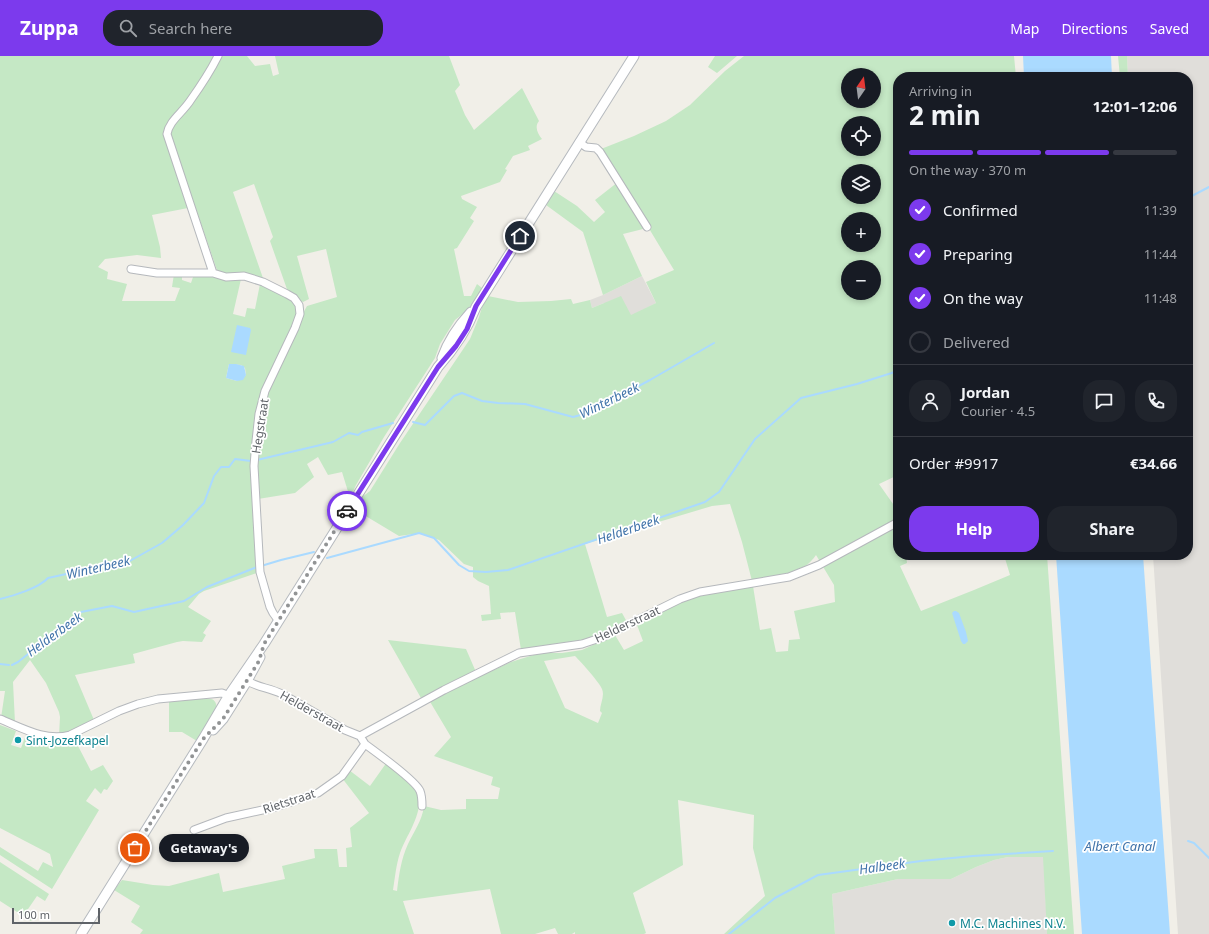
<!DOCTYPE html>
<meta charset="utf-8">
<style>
:root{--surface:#171b24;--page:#20242c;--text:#f1f3f6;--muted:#9ea1a6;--line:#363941;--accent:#7c3aed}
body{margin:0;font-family:"Noto Sans",sans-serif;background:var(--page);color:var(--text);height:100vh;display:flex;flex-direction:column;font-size:15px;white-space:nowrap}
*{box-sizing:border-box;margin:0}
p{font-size:13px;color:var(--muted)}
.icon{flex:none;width:22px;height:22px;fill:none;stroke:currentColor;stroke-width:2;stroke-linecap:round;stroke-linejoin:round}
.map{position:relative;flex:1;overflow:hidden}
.details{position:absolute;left:893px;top:16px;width:300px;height:488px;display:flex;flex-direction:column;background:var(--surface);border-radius:16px;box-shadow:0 2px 6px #0003}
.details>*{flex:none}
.needle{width:26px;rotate:14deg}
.buttons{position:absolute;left:841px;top:12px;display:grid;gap:8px}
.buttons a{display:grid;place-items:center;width:40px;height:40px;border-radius:50%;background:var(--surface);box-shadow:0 2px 6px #0003;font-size:20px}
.scale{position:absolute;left:12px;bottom:10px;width:88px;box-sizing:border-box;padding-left:4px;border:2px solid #5f6368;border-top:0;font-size:11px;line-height:14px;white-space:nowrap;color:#5f6368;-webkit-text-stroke:3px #fff;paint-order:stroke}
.pin{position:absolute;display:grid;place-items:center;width:34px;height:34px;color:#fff;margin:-17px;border:2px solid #fff;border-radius:50%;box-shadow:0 1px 4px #0007}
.courier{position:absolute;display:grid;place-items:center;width:40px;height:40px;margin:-20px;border:3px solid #7c3aed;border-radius:50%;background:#fff;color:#222;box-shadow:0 1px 5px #0007}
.bubble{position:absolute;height:28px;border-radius:14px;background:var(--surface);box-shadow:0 2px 6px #0003;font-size:13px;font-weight:700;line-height:28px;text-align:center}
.head em{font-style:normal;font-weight:700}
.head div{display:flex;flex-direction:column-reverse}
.head{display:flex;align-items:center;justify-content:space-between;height:68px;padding:0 16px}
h1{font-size:26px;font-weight:700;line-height:30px}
.bar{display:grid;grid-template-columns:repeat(4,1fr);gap:6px 4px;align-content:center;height:48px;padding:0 16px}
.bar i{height:5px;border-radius:3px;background:var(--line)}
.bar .selected{background:var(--accent)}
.bar p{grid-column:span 4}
.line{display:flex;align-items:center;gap:10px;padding:0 16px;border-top:1px solid var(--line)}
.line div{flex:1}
.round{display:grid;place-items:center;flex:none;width:42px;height:42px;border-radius:16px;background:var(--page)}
ol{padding:0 16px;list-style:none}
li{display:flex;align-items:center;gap:12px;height:44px}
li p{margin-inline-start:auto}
li .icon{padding:4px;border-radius:50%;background:var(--accent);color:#fff;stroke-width:4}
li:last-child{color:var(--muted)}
li i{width:22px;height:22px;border:2px solid var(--line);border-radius:50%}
.button{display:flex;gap:8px;margin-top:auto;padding:8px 16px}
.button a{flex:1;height:46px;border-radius:16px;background:var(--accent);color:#fff;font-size:16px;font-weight:700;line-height:46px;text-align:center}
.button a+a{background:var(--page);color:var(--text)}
header{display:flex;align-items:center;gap:24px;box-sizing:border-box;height:56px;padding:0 20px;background:var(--accent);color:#fff}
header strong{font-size:19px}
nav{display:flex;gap:22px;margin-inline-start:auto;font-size:14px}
.search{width:280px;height:36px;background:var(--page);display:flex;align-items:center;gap:10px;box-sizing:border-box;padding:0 14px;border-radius:16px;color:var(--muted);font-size:15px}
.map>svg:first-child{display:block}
.industrial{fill:#e0deda}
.green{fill:#c5e8c5;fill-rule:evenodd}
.water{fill:#aadaff}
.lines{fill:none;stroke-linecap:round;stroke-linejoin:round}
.stream{stroke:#aadaff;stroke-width:2}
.street-casing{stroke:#b5b8bc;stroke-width:9}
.secondary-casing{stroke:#b6babf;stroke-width:11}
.street{stroke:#fff;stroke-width:7}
.secondary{stroke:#fff;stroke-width:9}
.done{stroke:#929495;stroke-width:4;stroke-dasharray:0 7.2}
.route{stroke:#7c3aed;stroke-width:5}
.culture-dot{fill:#0f9aa8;stroke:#fff;stroke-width:1.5}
.labels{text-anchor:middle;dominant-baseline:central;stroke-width:3.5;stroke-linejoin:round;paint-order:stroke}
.street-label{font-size:12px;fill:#5f6368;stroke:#fff}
.culture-label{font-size:12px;fill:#0d838f;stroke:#fff;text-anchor:start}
.water-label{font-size:13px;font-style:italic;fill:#4174aa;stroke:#fff}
</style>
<header>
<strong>Zuppa</strong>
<div class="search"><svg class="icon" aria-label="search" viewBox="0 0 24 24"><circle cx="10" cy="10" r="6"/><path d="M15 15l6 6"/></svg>Search here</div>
<nav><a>Map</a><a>Directions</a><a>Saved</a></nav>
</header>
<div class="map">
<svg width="1209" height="878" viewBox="0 0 1209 878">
<rect width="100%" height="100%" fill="#f1efe8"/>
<!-- industrial -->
<path class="industrial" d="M1127 0H1209V878H1178L1153 499H1188V21H1128Z
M642 220 656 247 631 260 604 247 592 252 590 244 603 239Z
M1008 801H1044L1047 878H835L832 838 898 823H951L976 811 994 804Z"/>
<!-- green -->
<path class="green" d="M0 0H247L255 10 270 8 273 20 279 18 275 0H449L460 29 455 35 465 59 474 74 522 32 539 65C534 71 538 78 542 83L528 90 530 94 513 100 505 113 507 114 500 126 461 140 462 143 477 151 470 162 474 165 457 192 454 193 464 240H471L477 228 482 232 469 253 455 264 440 288 435 302 384 381 356 429 350 442 342 416 328 419 318 401 307 408 314 421 295 437 258 443C258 418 256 386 261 361 269 325 287 292 302 259L307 250 337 241 326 193 297 200 309 243 303 246 288 236 270 185 273 181 254 128 233 136 264 225 218 217 170 78 172 75 168 74 163 77 188 152 152 159 160 191 161 202 137 199 105 203 98 211 108 216 107 223 127 228 122 245H175L180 232 172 231 174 218 182 219V224L191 227 194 218 223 223H241L233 258 245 261 247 252 255 253 260 228 291 243 296 248 297 261 256 360 257 517 204 535 199 538 188 551 211 565 203 577 206 579 202 586 183 585 177 586 133 598 135 607 75 619 94 664 70 677 59 680 60 661 59 656 46 627 30 604 13 626 15 667 1 662 5 635H0ZM212 14 187 55 182 53ZM229 308 241 309 245 312 246 319 237 325 226 322Z
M715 0H737L717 17 708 11Z
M744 0H1014L1016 21H898V419L879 428 898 455V499H906L907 507 900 510 921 555 974 534 1010 519 1004 499H1047L1074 878H1047L1043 801H1008L994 804 976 811 951 823H898L832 838 835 878H724L765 840 753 792 754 759 678 744 683 809 633 837 646 877 644 878H575V876L572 878H558L555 872 535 878H501L490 833 403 845 414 878H140L143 874 131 866 140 850 114 834 122 824 153 829 169 830 219 817 223 836 285 823 282 810 315 802 314 793H337L339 811H347L346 792 352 791 350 772 369 757 342 722 349 714 370 730 387 706 419 738C422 760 407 778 400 797 396 809 395 822 393 834L397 835C399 819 401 803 408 788 414 775 422 765 424 750L441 754 466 753V743H498L500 732 491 729 493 721 434 700 451 681 429 644 511 606 540 597H562L582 594 615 579 624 594 643 585 637 569 679 547 706 538 753 530 760 574 771 572 776 596 788 595 789 584 800 583 794 555 835 546 834 529 816 499C802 520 775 521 752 525L742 486 730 448 712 450 585 488 607 561 622 557 627 566 598 580 578 585 521 594 515 556 500 557 501 563 482 565 481 559 491 558 489 530 478 525 473 521V511L464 508 439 484 421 477 399 480 354 453 362 441 370 435 400 387 470 283 479 261 482 251 488 240 518 246 551 245 571 243 573 248 590 244 592 252 621 240 631 259 656 247 646 226 674 214 601 93 634 80 666 65 690 49 725 15ZM848 19H874V45H848ZM848 67H874V93H848ZM848 115H874V141H848ZM848 163H874V189H848ZM848 211H874V237H848ZM575 600C581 606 600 627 602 633 605 640 600 648 600 655L602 657 598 667 565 652 544 605Z
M1118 0H1127L1128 21H1120Z
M618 126 644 171 643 173 623 178 642 220 603 239 583 176 546 149 554 135 577 150 594 166 605 156 595 144Z
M388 584 466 593 476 616 421 642Z
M206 641 207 643C213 642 216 645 217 652L197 685 182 676H169V644Z
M0 669 16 675 11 689 21 692 26 679C42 684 55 689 70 682L74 689 77 688 91 715 103 709 113 725 107 734 104 733 101 738 95 732 86 745 99 754 52 833 0 799V791L38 815 43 806 53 811 50 798 0 772Z
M0 806 49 838 45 845 37 840 26 856 33 861 31 865 0 845Z"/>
<!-- water -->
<path class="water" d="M1023 0H1111L1112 21H1024Z
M237 269 250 272 251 274 246 299 231 296Z
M229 308H236L244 310 246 319 243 324 237 325 226 322Z
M1056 499H1143L1170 878H1082Z
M954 555H956L959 557 966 576 968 585 965 588H963L961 585 952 557Z"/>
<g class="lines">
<!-- stream -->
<path class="stream" d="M1188 142 1209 131
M413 366 425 369 454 340 462 337 482 345 498 347 525 348 573 361 588 357 650 324 714 287
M257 404 333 386 349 377 358 379 362 376 393 367
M327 502 419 477 434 482 459 509 469 515 486 516 508 514 705 446 719 436 755 383 801 342 857 328 898 315
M261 510 281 504 314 496
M0 543C13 540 39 532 48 522L103 510 128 506 162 487 183 469 204 447 214 420 221 411H229L235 403 251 405
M0 608 9 609
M12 609 18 606 81 556 112 550 134 556 184 545 207 531 257 511
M1188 785 1194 787 1209 802
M729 878 775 842 818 819 921 805 973 800 1053 795"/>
<defs>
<path id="street" d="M579 86 586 91 596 92 600 96 647 171
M131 213 157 217H213L226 221 244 220 263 226 287 238 294 242 299 249 300 258 295 272 265 335 259 358 256 385 254 410 260 516 270 551 273 557 278 564
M213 217 167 78C169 65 182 57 190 45 200 31 210 16 218 0
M244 623C257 632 268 631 282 638L345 674 360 680 365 688C376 696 416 725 420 735 422 740 422 745 422 750
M0 663C22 672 46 686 70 679L119 655 138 648 158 643 222 637 232 641
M360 680 444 634 519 597 582 588 603 581 680 543 700 536 789 521 819 509 898 466
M194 774 226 762 276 751 318 737 342 720 365 688"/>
<path id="secondary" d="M442 302C448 285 459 269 471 256
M213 674 223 663 247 625 260 601
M81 878 203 683 229 639 264 588 438 311C455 292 467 274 476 251L634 0"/>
</defs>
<!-- street casing -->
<use href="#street" class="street-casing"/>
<!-- secondary casing -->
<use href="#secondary" class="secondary-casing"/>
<!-- street -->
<use href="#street" class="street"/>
<!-- secondary -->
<use href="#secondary" class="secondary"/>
</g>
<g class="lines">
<!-- done -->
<path class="done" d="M135 792 203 683 223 663 259 605 264 588 347 455"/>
<!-- route -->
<path class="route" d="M347 455 438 311 456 290 467 273 476 250 520 180"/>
</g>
<!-- markers -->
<g class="culture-dot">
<circle cx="18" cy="684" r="4"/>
<circle cx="952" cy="867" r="4"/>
</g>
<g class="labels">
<!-- street labels -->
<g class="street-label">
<text transform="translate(260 370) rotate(-81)">Hegstraat</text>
<text transform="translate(627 568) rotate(-25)">Helderstraat</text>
<text transform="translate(312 655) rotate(29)">Helderstraat</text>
<text transform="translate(289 745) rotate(-18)">Rietstraat</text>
</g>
<!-- culture labels -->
<g class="culture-label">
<text x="26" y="684">Sint-Jozefkapel</text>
<text x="960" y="867">M.C. Machines N.V.</text>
</g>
<!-- water labels -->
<g class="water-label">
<text transform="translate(609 344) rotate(-26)">Winterbeek</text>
<text transform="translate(628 473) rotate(-19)">Helderbeek</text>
<text transform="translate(98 511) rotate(-13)">Winterbeek</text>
<text transform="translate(54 578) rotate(-36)">Helderbeek</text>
<text x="1120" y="790">Albert Canal</text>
<text transform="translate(882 810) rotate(-8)">Halbeek</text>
</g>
</g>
</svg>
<div class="buttons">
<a><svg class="needle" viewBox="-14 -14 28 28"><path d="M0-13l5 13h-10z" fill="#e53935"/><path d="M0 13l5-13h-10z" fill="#9ea1a6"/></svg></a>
<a><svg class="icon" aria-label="locate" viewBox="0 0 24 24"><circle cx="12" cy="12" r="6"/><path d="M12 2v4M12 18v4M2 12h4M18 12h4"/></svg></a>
<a><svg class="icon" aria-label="layers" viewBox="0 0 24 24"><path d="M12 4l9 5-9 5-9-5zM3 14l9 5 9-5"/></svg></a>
<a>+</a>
<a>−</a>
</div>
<div class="scale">100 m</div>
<div class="pin" style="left:135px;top:792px;background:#ea580c"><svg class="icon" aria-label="bag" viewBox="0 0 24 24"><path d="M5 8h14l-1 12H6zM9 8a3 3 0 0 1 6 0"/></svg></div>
<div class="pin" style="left:520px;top:180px;background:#1f2937"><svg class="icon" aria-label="home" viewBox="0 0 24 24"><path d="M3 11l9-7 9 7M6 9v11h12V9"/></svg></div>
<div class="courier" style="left:347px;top:455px"><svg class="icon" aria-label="car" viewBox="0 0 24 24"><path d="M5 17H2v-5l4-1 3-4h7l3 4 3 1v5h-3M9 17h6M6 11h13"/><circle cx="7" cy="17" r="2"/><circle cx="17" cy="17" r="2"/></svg></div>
<div class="bubble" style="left:159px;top:778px;width:90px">Getaway's</div>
<section class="details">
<div class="head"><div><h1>2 min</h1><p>Arriving in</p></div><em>12:01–12:06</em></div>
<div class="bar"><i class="selected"></i><i class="selected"></i><i class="selected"></i><i></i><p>On the way · 370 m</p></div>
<ol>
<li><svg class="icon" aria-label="check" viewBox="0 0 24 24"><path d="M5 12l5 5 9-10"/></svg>Confirmed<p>11:39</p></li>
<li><svg class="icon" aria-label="check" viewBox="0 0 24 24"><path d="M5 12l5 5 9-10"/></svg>Preparing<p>11:44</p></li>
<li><svg class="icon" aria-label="check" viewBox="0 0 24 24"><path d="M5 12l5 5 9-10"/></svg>On the way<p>11:48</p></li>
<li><i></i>Delivered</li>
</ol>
<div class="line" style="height:72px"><a class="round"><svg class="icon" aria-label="person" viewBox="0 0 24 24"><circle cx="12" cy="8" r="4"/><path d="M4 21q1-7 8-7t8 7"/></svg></a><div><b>Jordan</b><p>Courier · 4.5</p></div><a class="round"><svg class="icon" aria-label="chat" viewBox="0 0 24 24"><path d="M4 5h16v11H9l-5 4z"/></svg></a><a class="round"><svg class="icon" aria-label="phone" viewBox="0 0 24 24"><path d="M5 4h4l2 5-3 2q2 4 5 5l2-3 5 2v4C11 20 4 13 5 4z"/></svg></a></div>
<div class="line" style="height:52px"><div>Order #9917</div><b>€34.66</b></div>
<div class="button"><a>Help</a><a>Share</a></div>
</section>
</div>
